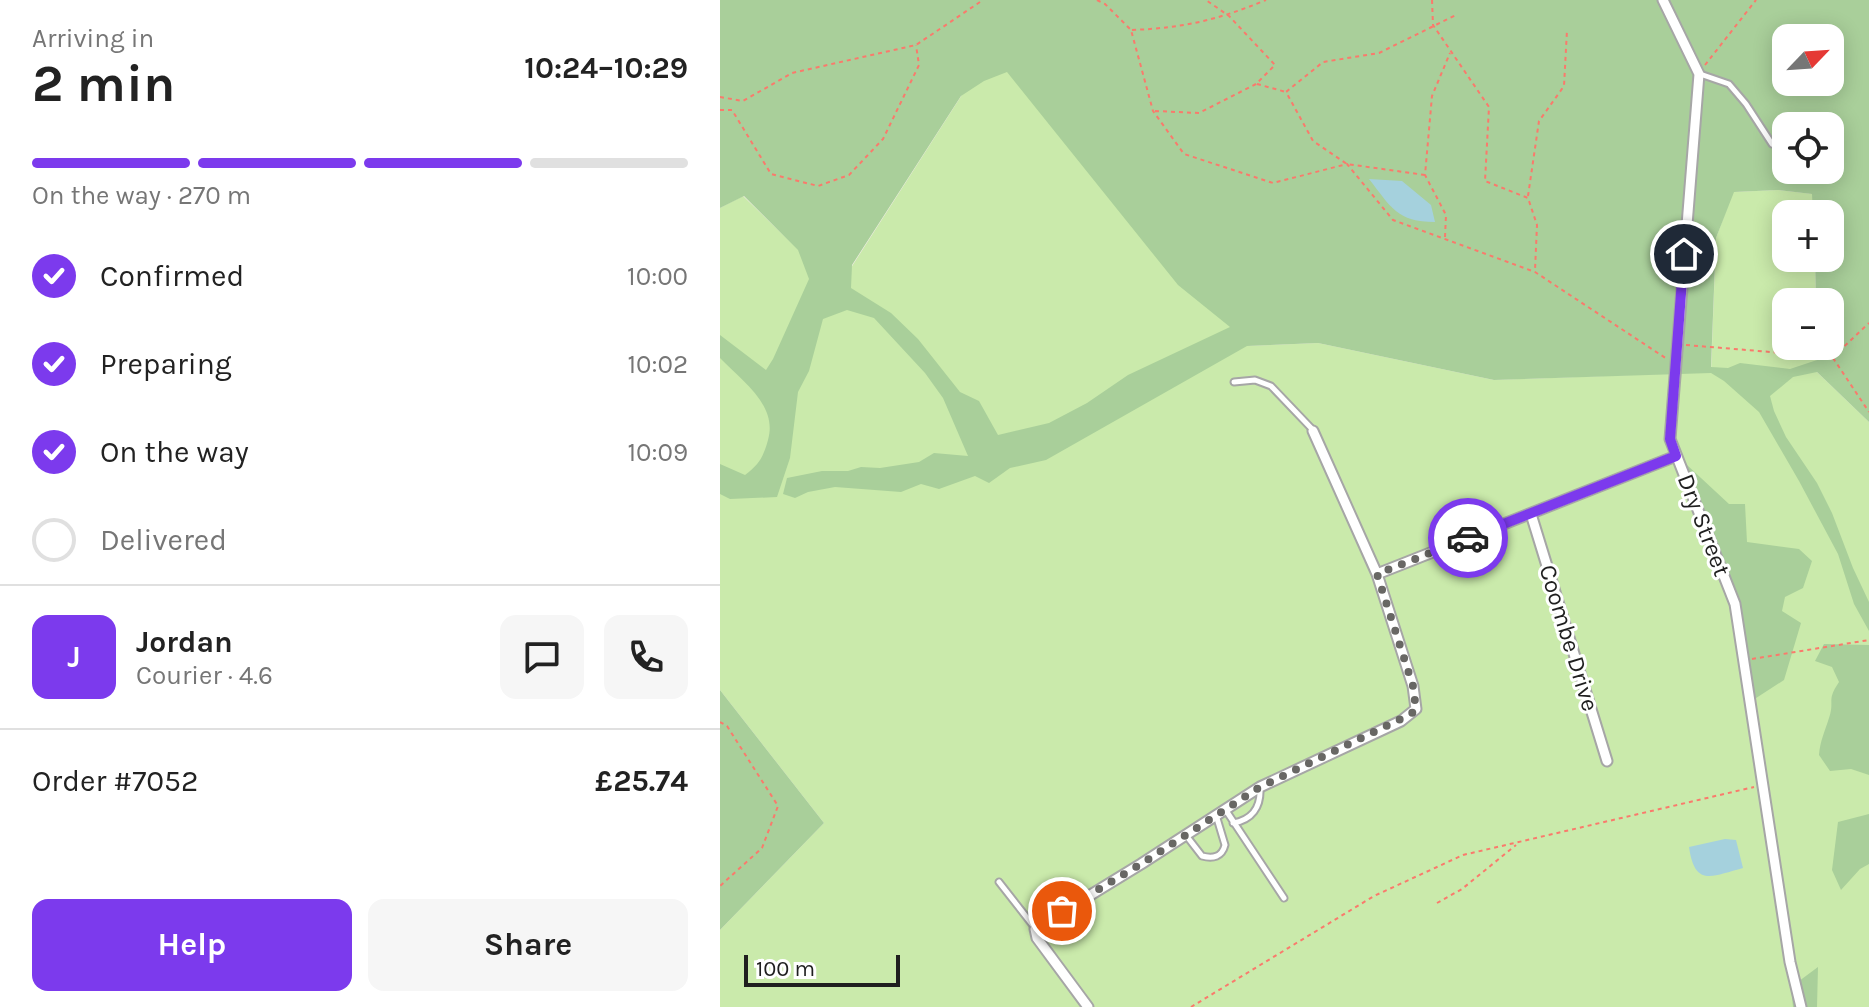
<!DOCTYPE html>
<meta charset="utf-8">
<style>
:root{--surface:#fff;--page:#f6f6f6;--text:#222;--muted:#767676;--line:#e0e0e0;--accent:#7c3aed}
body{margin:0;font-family:Karla,sans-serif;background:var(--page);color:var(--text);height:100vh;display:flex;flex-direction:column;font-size:30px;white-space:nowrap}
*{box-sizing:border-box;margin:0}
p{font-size:26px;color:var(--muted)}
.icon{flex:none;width:44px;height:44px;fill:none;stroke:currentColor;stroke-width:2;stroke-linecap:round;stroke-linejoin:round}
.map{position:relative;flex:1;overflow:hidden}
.panel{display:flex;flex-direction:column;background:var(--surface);width:720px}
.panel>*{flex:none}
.needle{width:52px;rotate:65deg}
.controls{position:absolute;left:1052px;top:24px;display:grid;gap:16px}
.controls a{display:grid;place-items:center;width:72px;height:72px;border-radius:16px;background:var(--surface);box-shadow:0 4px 20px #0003;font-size:40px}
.scale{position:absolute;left:24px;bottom:20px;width:156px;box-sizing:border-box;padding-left:8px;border:4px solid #1f1f1f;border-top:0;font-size:22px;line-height:28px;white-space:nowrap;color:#1f1f1f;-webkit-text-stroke:6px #fff;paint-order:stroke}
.pin{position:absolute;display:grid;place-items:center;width:68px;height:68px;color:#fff;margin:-34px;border:4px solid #fff;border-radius:50%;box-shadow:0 2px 8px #0007}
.courier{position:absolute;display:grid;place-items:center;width:80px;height:80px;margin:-40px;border:6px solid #7c3aed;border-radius:50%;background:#fff;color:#222;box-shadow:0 2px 10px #0007}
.headline em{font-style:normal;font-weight:700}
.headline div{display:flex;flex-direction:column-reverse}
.headline{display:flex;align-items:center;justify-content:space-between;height:136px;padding:0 32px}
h1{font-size:52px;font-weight:700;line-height:60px}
.bar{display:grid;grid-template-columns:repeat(4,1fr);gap:12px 8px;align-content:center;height:96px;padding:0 32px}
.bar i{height:10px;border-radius:6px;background:var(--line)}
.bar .current{background:var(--accent)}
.bar p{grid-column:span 4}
.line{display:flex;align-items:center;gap:20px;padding:0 32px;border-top:2px solid var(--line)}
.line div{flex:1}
.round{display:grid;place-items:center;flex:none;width:84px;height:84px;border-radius:16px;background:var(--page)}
ol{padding:0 32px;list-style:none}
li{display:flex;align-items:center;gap:24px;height:88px}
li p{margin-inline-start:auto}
li .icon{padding:8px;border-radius:50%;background:var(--accent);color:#fff;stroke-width:4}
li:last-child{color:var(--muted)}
li i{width:44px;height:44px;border:4px solid var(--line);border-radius:50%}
.button{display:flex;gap:16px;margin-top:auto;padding:16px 32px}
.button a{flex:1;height:92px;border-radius:16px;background:var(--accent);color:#fff;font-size:32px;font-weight:700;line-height:92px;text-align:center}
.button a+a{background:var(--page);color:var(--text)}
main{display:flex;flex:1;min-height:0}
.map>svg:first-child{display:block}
.grass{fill:#caeaab}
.forest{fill:#a9cf9a;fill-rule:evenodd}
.water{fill:#a5d1dd}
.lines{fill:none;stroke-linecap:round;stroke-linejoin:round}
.lane-casing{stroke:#a6a6a6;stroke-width:9}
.street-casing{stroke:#a6a6a6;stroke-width:13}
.path{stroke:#fa7a6c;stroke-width:2;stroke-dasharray:4 4;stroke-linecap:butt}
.lane{stroke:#fff;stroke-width:5}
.street{stroke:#fff;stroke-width:9}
.done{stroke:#686764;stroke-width:8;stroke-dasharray:0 14.4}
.route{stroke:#7c3aed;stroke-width:10}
.labels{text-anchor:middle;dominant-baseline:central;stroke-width:6;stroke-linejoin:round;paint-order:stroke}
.street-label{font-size:24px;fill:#1f1f1f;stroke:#fff}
</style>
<main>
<section class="panel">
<div class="headline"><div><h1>2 min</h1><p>Arriving in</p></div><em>10:24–10:29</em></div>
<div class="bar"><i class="current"></i><i class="current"></i><i class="current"></i><i></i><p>On the way · 270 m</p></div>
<ol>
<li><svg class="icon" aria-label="check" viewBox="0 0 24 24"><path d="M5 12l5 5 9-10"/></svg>Confirmed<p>10:00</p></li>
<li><svg class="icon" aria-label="check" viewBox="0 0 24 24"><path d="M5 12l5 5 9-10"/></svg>Preparing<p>10:02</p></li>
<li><svg class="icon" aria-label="check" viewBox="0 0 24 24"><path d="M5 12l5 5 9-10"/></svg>On the way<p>10:09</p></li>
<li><i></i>Delivered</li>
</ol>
<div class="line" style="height:144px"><b class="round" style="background:var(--accent);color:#fff">J</b><div><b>Jordan</b><p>Courier · 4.6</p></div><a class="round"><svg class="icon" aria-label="chat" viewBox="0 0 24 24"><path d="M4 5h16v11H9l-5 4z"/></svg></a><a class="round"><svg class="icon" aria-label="phone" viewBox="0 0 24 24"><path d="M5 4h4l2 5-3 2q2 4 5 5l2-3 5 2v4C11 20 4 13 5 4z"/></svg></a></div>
<div class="line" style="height:104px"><div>Order #7052</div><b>£25.74</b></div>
<div class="button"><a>Help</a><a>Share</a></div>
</section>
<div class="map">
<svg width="1149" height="1007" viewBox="0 0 1149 1007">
<rect width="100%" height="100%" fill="#f0ece5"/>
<!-- grass -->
<path class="grass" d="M281 34 527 346 598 343 774 380 991 372 996 238 1013 192 1058 190 1093 194V214H1066V258H1095L1096 302H1066V346H1096L1097 372 1149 422V1007H0V930L104 823 0 690V208L23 196 118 288Z"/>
<!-- forest -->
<path class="forest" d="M0 0H1149V422L1097 372 1073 377 1050 396 1054 411 1066 437 1097 483 1112 513 1133 568 1149 602V631L1134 604 1118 554 1079 481 1039 412 1004 381 991 373 774 380 598 343 527 346 326 460 290 468 269 483 255 476 219 489 201 484 181 492 115 487 88 492 75 498 63 494 67 478 102 471H128L141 467 160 468 199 462 214 453 248 456 223 398 205 373 154 318 127 310 103 319 89 371 78 392 70 458 57 497 10 499 0 494V464L25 475C39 464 43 458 48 440 58 405 22 381 0 358V335L46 370 53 359 89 279 78 250 24 196 0 208ZM1066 38H1110V82H1066ZM287 72 458 285 510 327 408 375 367 403 329 423 278 435 259 401 240 392 198 339 171 313 131 288 132 265 241 96 264 81ZM1066 126H1110V170H1066ZM1058 190 1092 194 1093 214H1110V258H1095L1096 302H1110V346H1096L1097 360 1070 369 1020 363 1008 368 991 367 996 238 1014 192Z
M959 462 967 465 1009 504H1025L1027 542 1079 549 1092 561 1083 588 1065 597 1062 611 1081 623 1064 680 1030 702 1015 604Z
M1104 644 1149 645V775L1131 769 1110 771 1099 755C1100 741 1105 731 1109 718 1115 700 1106 701 1119 682L1112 667 1095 661Z
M0 690 104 823 0 930Z
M1149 814V864L1140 869 1121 890 1112 870 1118 822Z
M1098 967 1097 1007H1073L1071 987Z"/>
<!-- water -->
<path class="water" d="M649 179 682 181 711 205 715 222C677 222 671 207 649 179Z
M1005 839 1016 840 1023 868C992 876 975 888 969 847Z"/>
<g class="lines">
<defs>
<path id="lane" d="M980 74 1009 84 1026 104 1052 144
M514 382 535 380 551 386 593 430
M505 809 564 898
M513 823C532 820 541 807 540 788
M465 834 482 856C493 859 502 857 505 845L496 815
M279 882 315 928"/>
<path id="street" d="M943 0 979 74 950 439 1015 604 1070 962 1081 1007
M811 514 887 761
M657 574 956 456
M368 1007 317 938 315 929 421 864 540 787 681 721 696 709 693 686 657 574 593 431"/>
</defs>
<!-- lane casing -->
<use href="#lane" class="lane-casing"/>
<!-- street casing -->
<use href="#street" class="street-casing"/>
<!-- path -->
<path class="path" d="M377 0 385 4 411 30 433 111 464 154 553 183 627 164 673 220 815 272 947 359
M712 0 713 25 769 107 765 181 808 198 817 225 815 270
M412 30C463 28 498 20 546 0
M985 65 1036 0
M537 84 566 92
M0 97 23 101 72 73 196 45 263 0
M0 110H12L51 174 98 186 129 175 163 139 199 65 196 45
M435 111 479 113 536 84 555 65 509 16 486 0
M705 175 627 164 593 141 566 92 603 62 659 53 736 15
M808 196 819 121 844 86 847 30
M725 237 726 215 705 175 712 96 730 53
M966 345 1112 357
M1113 357 1149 323
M1113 358 1149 412
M1032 659 1149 640
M0 722 7 726 58 806 42 848 0 886
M717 903 742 889 796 845
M471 1007 654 896 743 855 1034 787"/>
<!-- lane -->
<use href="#lane" class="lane"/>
<!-- street -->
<use href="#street" class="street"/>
</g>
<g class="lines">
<!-- done -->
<path class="done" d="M342 911 421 864 540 787 691 714 696 709 693 686 657 574 748 538"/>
<!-- route -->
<path class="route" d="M748 538 956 456 950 439 964 254"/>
</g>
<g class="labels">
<!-- street labels -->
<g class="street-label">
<text transform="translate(984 525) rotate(69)">Dry Street</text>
<text transform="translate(849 638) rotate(73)">Coombe Drive</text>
</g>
</g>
</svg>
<div class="controls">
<a><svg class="needle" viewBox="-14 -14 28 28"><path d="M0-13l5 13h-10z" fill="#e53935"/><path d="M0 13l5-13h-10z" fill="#767676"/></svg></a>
<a><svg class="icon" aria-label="locate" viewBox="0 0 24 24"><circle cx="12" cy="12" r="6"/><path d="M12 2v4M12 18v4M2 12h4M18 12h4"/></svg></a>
<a>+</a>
<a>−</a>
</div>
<div class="scale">100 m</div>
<div class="pin" style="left:342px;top:911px;background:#ea580c"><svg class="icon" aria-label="bag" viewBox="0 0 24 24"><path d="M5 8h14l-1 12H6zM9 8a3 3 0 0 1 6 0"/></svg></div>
<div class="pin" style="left:964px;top:254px;background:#1f2937"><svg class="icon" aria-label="home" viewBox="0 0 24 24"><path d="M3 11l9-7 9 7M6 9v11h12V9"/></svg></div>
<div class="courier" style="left:748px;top:538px"><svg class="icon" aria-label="car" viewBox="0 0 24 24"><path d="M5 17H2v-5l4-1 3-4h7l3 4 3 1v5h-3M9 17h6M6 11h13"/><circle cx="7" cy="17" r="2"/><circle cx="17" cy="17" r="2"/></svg></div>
</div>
</main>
